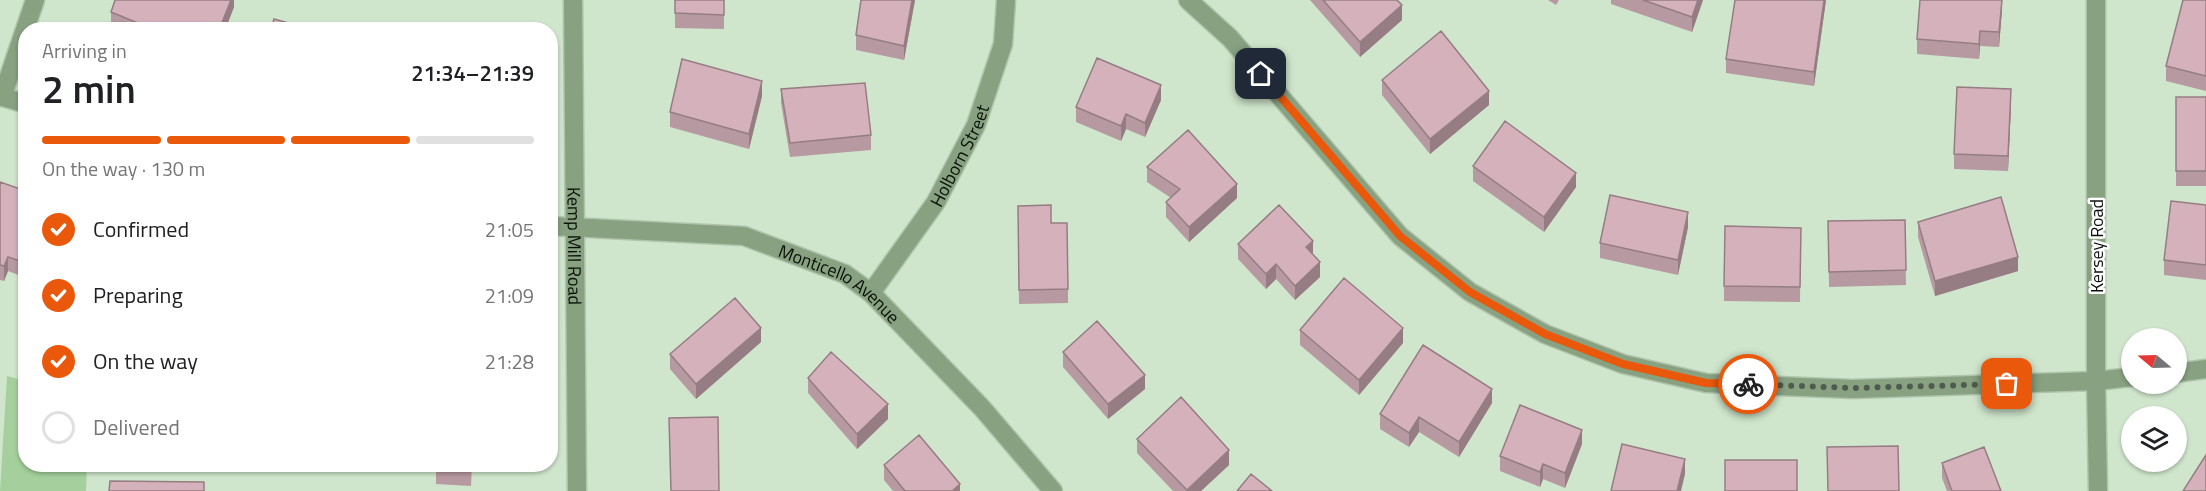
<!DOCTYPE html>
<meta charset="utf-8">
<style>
:root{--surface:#fff;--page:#f6f6f6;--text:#202124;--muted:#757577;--line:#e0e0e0;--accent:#ea580c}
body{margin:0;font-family:"Titillium Web",sans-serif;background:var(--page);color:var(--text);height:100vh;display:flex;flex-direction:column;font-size:22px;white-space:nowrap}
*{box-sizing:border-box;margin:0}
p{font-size:20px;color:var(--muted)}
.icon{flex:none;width:33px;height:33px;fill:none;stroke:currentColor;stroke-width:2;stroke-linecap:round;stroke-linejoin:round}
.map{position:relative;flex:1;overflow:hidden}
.details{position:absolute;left:18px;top:22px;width:540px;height:450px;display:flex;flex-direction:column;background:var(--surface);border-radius:24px;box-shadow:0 2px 4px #0004}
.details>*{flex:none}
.needle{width:39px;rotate:289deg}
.buttons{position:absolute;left:2121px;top:328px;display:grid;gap:12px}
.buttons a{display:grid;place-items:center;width:66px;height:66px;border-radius:50%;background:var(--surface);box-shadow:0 2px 4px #0004;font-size:30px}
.pin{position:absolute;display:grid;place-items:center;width:51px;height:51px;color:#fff;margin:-26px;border-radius:12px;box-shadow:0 3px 9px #0006}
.courier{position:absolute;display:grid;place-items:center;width:60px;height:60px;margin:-30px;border:4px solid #ea580c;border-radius:50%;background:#fff;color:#222;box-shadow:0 2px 8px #0007}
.overview em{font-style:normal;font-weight:600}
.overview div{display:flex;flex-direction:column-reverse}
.overview{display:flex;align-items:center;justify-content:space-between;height:102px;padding:0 24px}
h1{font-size:39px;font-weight:600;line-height:45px}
.bar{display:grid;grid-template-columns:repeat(4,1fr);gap:9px 6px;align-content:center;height:72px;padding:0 24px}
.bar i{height:8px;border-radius:4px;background:var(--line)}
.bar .on{background:var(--accent)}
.bar p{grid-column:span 4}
ol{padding:0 24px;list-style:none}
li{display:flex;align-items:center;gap:18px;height:66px}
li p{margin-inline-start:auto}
li .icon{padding:6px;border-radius:50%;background:var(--accent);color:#fff;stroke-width:4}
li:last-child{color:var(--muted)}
li i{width:33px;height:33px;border:3px solid var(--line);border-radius:50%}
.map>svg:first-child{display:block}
.green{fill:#a5d09d}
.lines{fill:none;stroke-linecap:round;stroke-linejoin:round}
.minor-casing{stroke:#b0c4ad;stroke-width:21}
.minor{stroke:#87a181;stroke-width:18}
.wall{fill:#b799a1}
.shaded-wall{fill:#957d83}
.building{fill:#d5b2bb;stroke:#957d83;stroke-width:1.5}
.done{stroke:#4f5b4d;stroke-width:6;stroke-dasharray:0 10.8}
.route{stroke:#ea580c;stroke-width:8}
.labels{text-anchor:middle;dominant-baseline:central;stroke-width:5;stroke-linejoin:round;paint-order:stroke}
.street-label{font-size:18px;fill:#091008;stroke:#fff}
</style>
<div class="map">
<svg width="2206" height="491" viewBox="0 0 2206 491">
<rect width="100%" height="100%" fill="#d0e6cc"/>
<!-- green -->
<path class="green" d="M7 376 25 381 26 465H87L86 491H0Z"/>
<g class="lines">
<defs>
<g id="minor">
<path id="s1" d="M573 0 577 491"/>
<path d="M1188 0 1230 38 1400 236 1470 292 1545 334 1623 364 1706 383 1853 389 2096 381 2132 377"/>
<path d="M2096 0V381L2098 491"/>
<path d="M0 96 26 104"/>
<path d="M2 97 35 0"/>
<path id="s2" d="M550 226 744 236 845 274 871 293 982 408 1053 491"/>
<path id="s3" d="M871 293 936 202 976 125 1003 44 1006 0"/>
<path d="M2176 373 2206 369"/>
</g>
</defs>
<!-- minor casing -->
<use href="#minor" class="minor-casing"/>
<!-- minor -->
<use href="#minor" class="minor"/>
</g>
<!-- wall -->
<path class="wall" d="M234 0V7L225 30H119L111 26V12Z
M675 0H724V29L675 28Z
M915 0 904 60 856 50V35Z
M1310 0H1397L1402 20 1360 57Z
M1548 0H1559L1556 5Z
M1611 0H1703L1692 32 1611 4Z
M1735 0H1826L1814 86 1726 73V59Z
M2206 0V91L2166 81V66Z
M2002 10 1999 47 1980 46 1979 59 1917 54V39Z
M1382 80 1489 105 1430 154 1382 95Z
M781 89 871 135V150L790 157 781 103Z
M762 96 749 149 670 127V112Z
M2176 97H2206V186H2176Z
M1161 100 1145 137 1126 129 1121 141 1076 122V107Z
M2011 104 2008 171 1954 169V154Z
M1473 166 1576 187 1544 232 1473 181Z
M1147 167 1237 198 1189 242 1166 217V202L1171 198 1147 182Z
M0 182 26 191V278L8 271 4 281 0 280Z
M2206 205V280L2164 275V260Z
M1018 206 1068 289V303L1019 304Z
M1905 220 1906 285 1829 287 1828 221Z
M1918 222 2018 271 1935 296 1918 237Z
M1688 227 1678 275 1600 258V243Z
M1801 228 1800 302 1724 301V286Z
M1238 244 1313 254 1320 277 1295 300 1276 279 1266 289 1238 259Z
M1300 330 1403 343 1359 395 1300 345Z
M761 342 696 399 670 369V354Z
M1063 352 1145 389 1108 419 1063 367Z
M808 378 888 419 857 449 808 393Z
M1492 403 1459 457 1419 432 1409 447 1380 429V414Z
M1137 439 1229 465 1201 491H1173L1137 453Z
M1582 444 1565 488 1543 479 1540 487 1500 471V456Z
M1942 463 2001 491H1947L1942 478Z
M436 465H472L471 486 436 484Z
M884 465 960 491H893L884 480Z"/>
<!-- shaded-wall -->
<path class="shaded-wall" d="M231 0H234V7L225 30H219Z
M912 0H915L904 60V46Z
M1698 0H1703L1692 32V17Z
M1824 0H1826L1814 86V72Z
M2002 0V10L1999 47V32Z
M1402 5V20L1360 57V42Z
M1980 31V46L1979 59V44Z
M762 81V96L749 149V134Z
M1161 85V100L1145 137V123Z
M2011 89V104L2008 171V156Z
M1489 91V105L1430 154V139Z
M1126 114V129L1121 141V126Z
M1576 173V187L1544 232V217Z
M1237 184V198L1189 242V227Z
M1688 212V227L1678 275V260Z
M1313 241V256L1306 247Z
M8 257V271L4 281V266Z
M2018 257V271L1935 296V281Z
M1320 262V277L1295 300V286Z
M1276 264V279L1266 289V274Z
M761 328V342L696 399V384Z
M1403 328V343L1359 395V380Z
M1145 375V389L1108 419V404Z
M1492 389V403L1459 457V442Z
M888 404V419L857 449V434Z
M1419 417V432L1409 447V433Z
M1582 430V444L1565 488V473Z
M1229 450V465L1201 491H1187Z
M1685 459V474L1681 491H1677Z
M1543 464V479L1540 487V472Z
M960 484V491H952Z"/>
<!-- building -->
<path class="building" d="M115 0H231L219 30H155L111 12Z
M675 0H724V15L675 13Z
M861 0H912L904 46 856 35Z
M1323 0H1397L1402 5 1360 42Z
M1643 0H1698L1692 17Z
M1735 0H1824L1814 72 1726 59Z
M1920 0H2002L1999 32 1980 31 1979 44 1917 39Z
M2183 0H2206V76L2166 66Z
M274 19 314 30H271Z
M1441 31 1489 91 1430 139 1382 80Z
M1097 58 1161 85 1145 123 1126 114 1121 126 1076 107Z
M682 59 762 81 749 134 670 112Z
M865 83 871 135 790 143 781 89Z
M1957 87 2011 89 2008 156 1954 154Z
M2176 97H2206V171H2176Z
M1505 121 1576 173 1544 217 1473 166Z
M1188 130 1237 184 1189 227 1166 202 1180 189 1147 167Z
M0 182 26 191V263L8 257 4 266 0 265Z
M1610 195 1688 212 1678 260 1600 243Z
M2001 197 2018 257 1935 281 1918 222Z
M2171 201 2206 205V265L2164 260Z
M1051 205V223H1067L1068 289 1019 290 1018 206Z
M1279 205 1313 241 1306 247 1320 262 1295 286 1276 264 1266 274 1238 244Z
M1905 220 1906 270 1829 272 1828 221Z
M1725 226 1801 228 1800 287 1724 286Z
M1344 278 1403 328 1359 380 1300 330Z
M735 298 761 328 696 384 670 354Z
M1097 321 1145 375 1108 404 1063 352Z
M1423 345 1492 389 1459 442 1419 417 1409 433 1380 414Z
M831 352 888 404 857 434 808 378Z
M1181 397 1229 450 1187 490 1137 439Z
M1520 405 1582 430 1565 473 1543 464 1540 472 1500 456Z
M718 417 719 491H671L669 418Z
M919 435 960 484 952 491H905L884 465Z
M1622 444 1685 459 1677 491H1611Z
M1898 446 1899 491H1828L1827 447Z
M1984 447 2001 491H1952L1942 463Z
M2206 455V491H2183Z
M1725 460H1797V491H1725Z
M436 465H472L471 471 436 470Z
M1251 474 1272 491H1237Z
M110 481 204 482V491H109Z"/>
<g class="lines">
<!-- done -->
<path class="done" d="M1748 384 1853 388 2007 384"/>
<!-- route -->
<path class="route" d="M1261 74 1400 236 1470 292 1545 334 1623 364 1706 383 1748 384"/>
</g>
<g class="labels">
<!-- street labels -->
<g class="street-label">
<text stroke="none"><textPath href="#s3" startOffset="164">Holborn Street</textPath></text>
<text stroke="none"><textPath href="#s1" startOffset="246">Kemp Mill Road</textPath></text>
<text transform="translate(2096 246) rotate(-90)">Kersey Road</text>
<text stroke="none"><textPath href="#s2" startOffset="302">Monticello Avenue</textPath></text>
</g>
</g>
</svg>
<div class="buttons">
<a><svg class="needle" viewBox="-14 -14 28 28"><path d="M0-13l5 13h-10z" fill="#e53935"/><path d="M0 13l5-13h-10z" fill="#757577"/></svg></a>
<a><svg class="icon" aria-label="layers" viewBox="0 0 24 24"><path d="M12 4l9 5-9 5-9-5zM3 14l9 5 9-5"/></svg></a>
</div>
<div class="pin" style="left:2007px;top:384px;background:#ea580c"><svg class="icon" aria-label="bag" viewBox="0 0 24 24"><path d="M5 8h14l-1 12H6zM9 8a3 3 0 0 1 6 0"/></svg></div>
<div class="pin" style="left:1261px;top:74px;background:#1f2937"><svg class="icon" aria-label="home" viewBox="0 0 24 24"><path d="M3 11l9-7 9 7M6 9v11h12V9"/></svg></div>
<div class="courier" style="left:1748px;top:384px"><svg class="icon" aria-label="bike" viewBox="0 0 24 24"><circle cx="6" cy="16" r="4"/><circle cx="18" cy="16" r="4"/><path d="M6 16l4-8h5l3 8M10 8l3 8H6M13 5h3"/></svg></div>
<section class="details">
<div class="overview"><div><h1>2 min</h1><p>Arriving in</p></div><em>21:34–21:39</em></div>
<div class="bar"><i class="on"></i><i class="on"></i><i class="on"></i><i></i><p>On the way · 130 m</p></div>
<ol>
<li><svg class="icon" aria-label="check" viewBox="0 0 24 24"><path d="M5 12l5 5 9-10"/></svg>Confirmed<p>21:05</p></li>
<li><svg class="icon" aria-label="check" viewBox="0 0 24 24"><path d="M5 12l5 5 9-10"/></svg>Preparing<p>21:09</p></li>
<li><svg class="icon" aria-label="check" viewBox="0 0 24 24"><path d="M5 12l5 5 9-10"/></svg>On the way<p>21:28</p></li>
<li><i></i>Delivered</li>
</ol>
</section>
</div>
